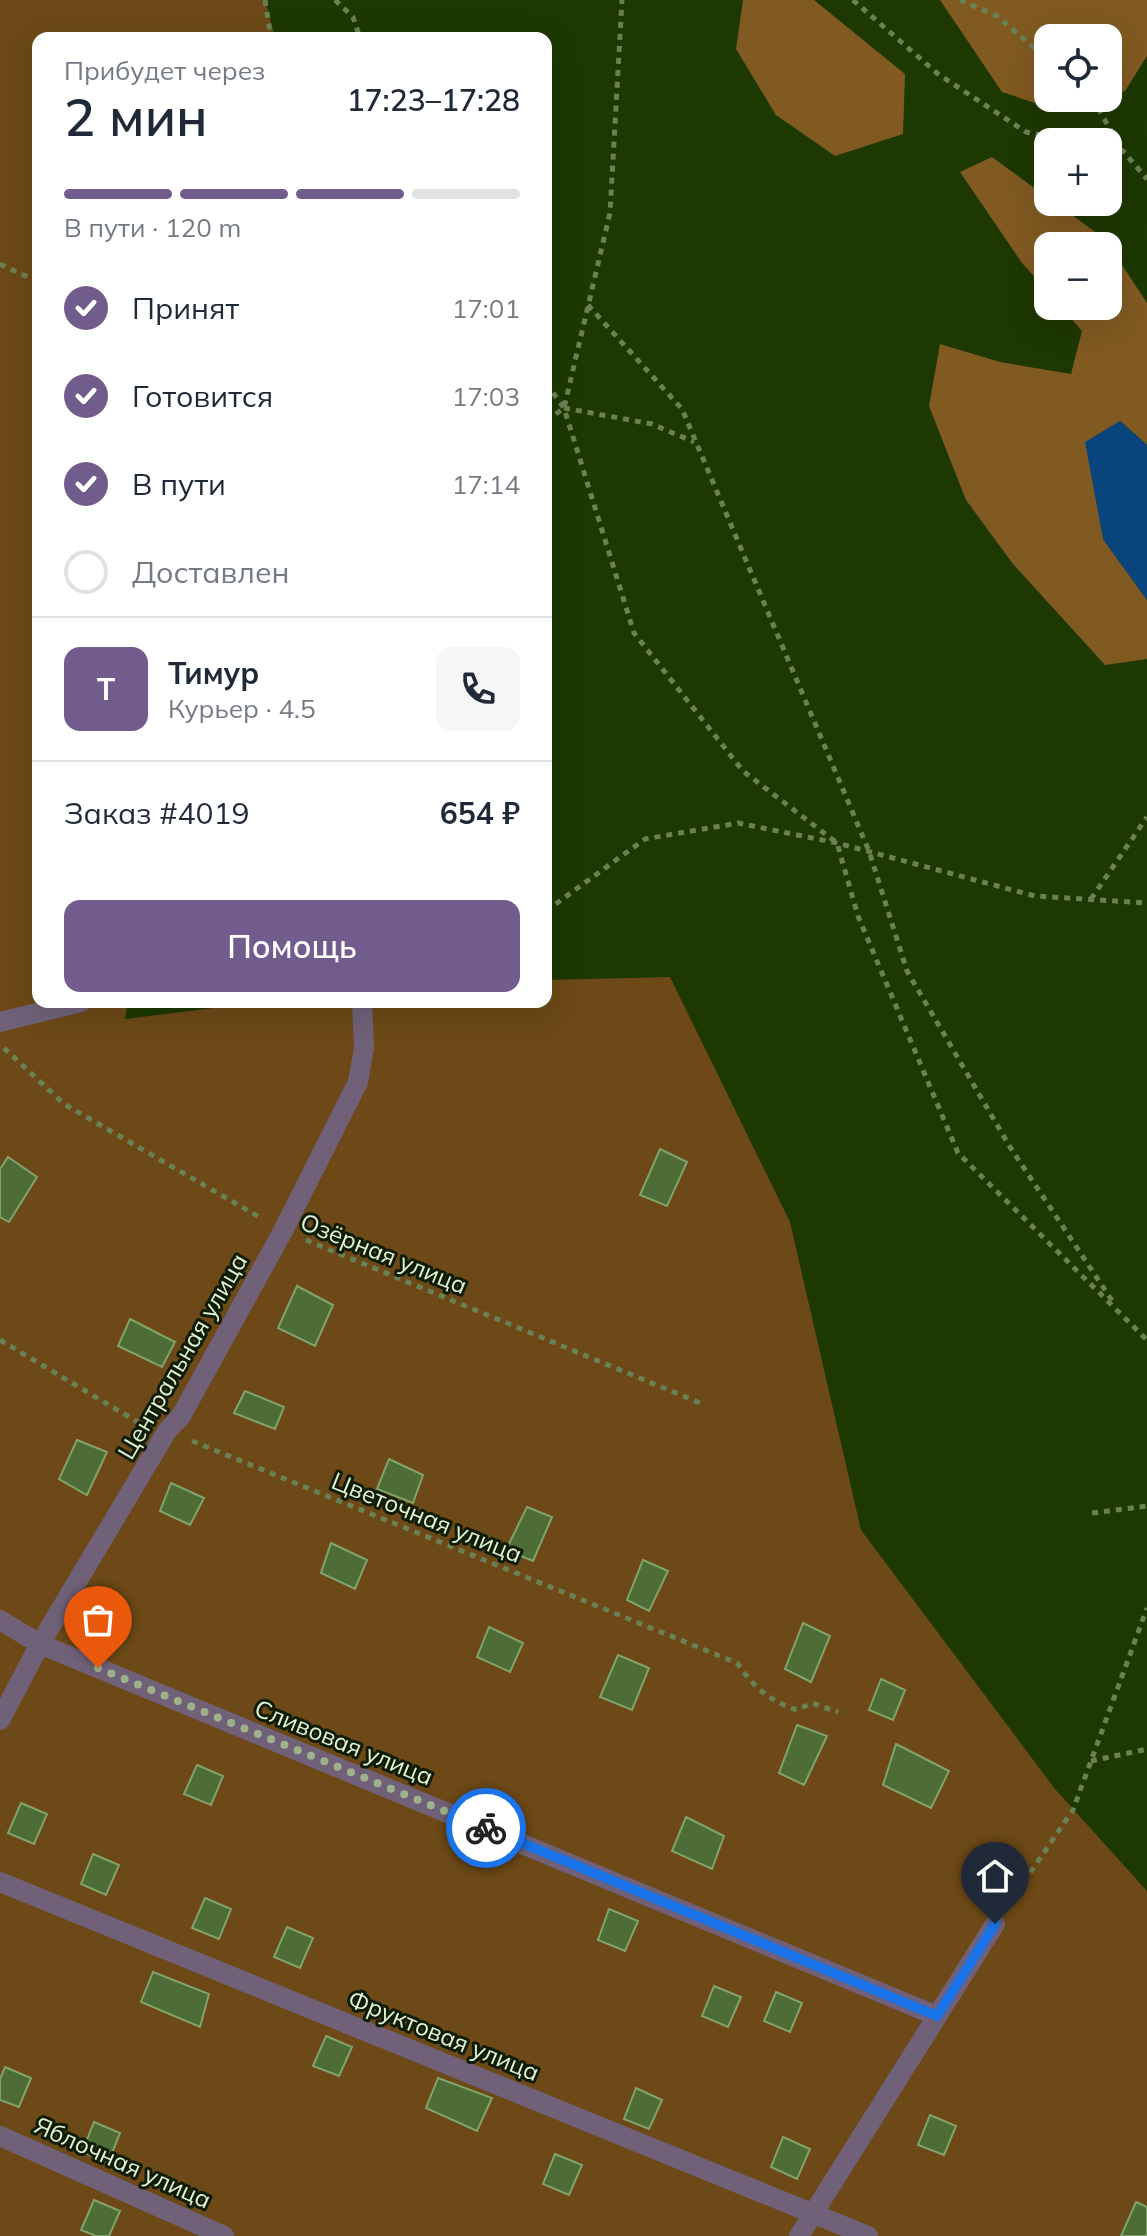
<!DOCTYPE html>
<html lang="ru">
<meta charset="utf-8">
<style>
:root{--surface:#fff;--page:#f6f6f7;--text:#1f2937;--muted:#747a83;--line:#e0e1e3;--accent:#725c8e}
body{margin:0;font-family:Mulish,sans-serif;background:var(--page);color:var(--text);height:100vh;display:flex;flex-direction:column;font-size:30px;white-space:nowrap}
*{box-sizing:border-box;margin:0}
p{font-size:26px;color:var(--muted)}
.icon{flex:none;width:44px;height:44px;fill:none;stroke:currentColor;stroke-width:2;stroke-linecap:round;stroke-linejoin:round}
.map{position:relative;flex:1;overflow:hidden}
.sheet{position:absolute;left:32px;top:32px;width:520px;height:976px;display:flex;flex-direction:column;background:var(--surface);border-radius:16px;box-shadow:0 8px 32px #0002}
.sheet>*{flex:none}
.fabs{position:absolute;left:1034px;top:24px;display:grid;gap:16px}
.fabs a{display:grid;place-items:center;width:88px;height:88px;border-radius:16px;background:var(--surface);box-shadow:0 8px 32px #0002;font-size:40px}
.pin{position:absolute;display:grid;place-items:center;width:68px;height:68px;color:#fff;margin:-82px -34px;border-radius:50% 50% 50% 0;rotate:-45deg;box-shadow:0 0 8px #0007}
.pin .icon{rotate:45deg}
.courier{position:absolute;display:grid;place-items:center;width:80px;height:80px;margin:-40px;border:6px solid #1a73e8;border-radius:50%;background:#fff;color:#222;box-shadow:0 2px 10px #0007}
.headline em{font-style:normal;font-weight:600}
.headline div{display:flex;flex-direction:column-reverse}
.headline{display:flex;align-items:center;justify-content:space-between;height:136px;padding:0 32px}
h1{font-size:52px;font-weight:600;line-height:60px}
.bar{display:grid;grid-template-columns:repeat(4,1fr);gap:12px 8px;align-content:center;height:96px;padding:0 32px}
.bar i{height:10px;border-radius:6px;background:var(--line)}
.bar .selected{background:var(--accent)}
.bar p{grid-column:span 4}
.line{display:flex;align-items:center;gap:20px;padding:0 32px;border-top:2px solid var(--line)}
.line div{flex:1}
.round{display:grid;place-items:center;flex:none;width:84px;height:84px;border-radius:16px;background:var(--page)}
ol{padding:0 32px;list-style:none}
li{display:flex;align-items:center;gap:24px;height:88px}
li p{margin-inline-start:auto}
li .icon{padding:8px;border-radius:50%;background:var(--accent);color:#fff;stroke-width:4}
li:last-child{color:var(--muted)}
li i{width:44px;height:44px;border:4px solid var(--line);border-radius:50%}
.action{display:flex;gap:16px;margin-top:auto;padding:16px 32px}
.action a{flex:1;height:92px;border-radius:16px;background:var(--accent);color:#fff;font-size:32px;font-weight:600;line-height:92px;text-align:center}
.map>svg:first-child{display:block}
.green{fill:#6c4916}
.forest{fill:#805a21}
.water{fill:#0a447c}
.building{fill:#4d6c36;stroke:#82a36b;stroke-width:2}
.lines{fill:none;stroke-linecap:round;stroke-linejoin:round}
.path{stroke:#6a8154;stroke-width:5;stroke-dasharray:6 6;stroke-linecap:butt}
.street{stroke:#706178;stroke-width:20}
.done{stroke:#9db28b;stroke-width:8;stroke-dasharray:0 14.4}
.route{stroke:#1a73e8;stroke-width:10}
.labels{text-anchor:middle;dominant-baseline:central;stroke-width:6;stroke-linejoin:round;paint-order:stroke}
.street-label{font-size:24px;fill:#e2f4d6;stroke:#101c06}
</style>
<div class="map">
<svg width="1147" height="2236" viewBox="0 0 1147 2236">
<rect width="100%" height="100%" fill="#1d3800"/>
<!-- green -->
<path class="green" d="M0 0H265L275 38H38V1002H128L125 1019 263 1002H546V980L670 977 790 1222 861 1530 1055 1789 1147 1891V2236H0Z"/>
<!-- forest -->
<path class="forest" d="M743 0H814L905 74 903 134 835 156 776 115 736 49Z
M940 0H1147V56L1125 91 1108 96V38H1048V98H1103L1059 111 1002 92Z
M992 157 1048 198V202H1054L1105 239 1147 303V445L1120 421 1103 539 1147 600V659L1105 665 1013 564 966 500 929 406 940 344 1000 362 1071 374 1082 331 1060 306H1108V246H1048V292L1022 263 960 172Z"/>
<!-- water -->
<path class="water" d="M1120 421 1147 445V600L1103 539 1085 442Z"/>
<!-- building -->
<path class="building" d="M660 1149 687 1162 667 1206 640 1195Z
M8 1157 37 1177 9 1222 0 1217V1169Z
M297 1286 333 1305 315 1346 278 1328Z
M130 1319 175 1342 162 1367 118 1346Z
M245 1391 284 1407 275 1429 234 1413Z
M77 1440 107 1452 87 1495 59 1479Z
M389 1459 423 1475 413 1503 377 1489Z
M171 1483 204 1498 190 1525 160 1511Z
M527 1507 552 1517 533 1561 506 1550Z
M331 1543 367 1560 355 1589 321 1573Z
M643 1560 668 1571 649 1611 627 1600Z
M803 1623 830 1636 811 1682 785 1669Z
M489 1627 523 1643 510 1672 477 1657Z
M618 1655 649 1668 632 1710 600 1697Z
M881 1679 905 1690 893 1720 869 1710Z
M797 1725 827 1736 804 1785 779 1773Z
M896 1744 949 1771 931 1808 883 1785Z
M197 1765 223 1776 211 1805 184 1794Z
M21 1803 47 1814 34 1844 8 1833Z
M686 1817 724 1836 712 1869 672 1851Z
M93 1854 119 1865 106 1895 81 1884Z
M205 1898 231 1909 219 1939 192 1928Z
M609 1909 638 1921 625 1951 598 1940Z
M287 1927 313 1938 300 1968 274 1957Z
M153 1972 209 1994 200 2027 141 2002Z
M714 1986 741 1997 728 2027 702 2016Z
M776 1992 802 2003 790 2032 764 2021Z
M326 2036 352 2047 339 2076 313 2066Z
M5 2067 31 2078 19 2107 0 2100V2079Z
M438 2078 492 2098 477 2131 426 2108Z
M636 2088 662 2100 649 2129 624 2119Z
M930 2115 956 2126 944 2155 918 2145Z
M94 2122 120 2133 108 2163 82 2152Z
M783 2137 810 2149 797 2179 771 2167Z
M555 2154 582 2165 569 2195 543 2184Z
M94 2200 120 2211 109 2236H96L81 2230Z
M1136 2202 1147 2207V2236H1121Z"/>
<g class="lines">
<!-- path -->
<path class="path" d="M265 0 271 38
M335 0 353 17 360 38
M853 0 938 74 1026 132 1078 142
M960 0 997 16 1048 60
M1092 98 1123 151
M1108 148 1123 151 1147 179
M0 264 38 282
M588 305 682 409 869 851 907 971 1010 1147 1113 1302
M546 383 564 408 634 633 743 771 837 843 858 916 958 1153 1147 1340
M564 408 652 424 694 442
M546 421 564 408 610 213 622 0
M1091 899 1147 817
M546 911 645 839 738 823 837 843 1035 896 1147 903
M4 1048 64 1104 261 1218
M306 1240 705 1405
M0 1340 141 1424
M192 1441 737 1663C755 1688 768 1700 797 1710L812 1703 838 1712
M1092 1513 1147 1506
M1091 1761 1147 1749
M1010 1902 1073 1810 1147 1608"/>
<!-- street -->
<path class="street" d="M0 1022 81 1002
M0 1620 40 1644 937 2016
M0 1720 40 1644 167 1431 181 1416 283 1231 358 1082 364 1048 362 1002
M0 1882 868 2236
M0 2136 224 2236
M799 2236 995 1924"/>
</g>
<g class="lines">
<!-- done -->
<path class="done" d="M98 1668 486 1828"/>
<!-- route -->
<path class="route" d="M486 1828 937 2016 995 1924"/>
</g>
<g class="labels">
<!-- street labels -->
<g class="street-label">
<text transform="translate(384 1253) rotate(22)">Озёрная улица</text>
<text transform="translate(182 1356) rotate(-60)">Центральная улица</text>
<text transform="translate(427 1517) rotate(22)">Цветочная улица</text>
<text transform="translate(344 1742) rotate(22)">Сливовая улица</text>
<text transform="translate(444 2035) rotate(22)">Фруктовая улица</text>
<text transform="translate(123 2162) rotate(24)">Яблочная улица</text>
</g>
</g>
</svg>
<div class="fabs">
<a><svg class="icon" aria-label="locate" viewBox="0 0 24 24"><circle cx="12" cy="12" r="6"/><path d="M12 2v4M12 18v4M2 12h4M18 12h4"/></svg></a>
<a>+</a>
<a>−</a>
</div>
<div class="pin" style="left:98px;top:1668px;background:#ea580c"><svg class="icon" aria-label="bag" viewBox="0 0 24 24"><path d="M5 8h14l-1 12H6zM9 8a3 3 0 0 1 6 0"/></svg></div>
<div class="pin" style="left:995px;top:1924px;background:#1f2937"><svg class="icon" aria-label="home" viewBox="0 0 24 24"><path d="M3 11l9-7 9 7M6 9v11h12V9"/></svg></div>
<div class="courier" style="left:486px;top:1828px"><svg class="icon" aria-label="bike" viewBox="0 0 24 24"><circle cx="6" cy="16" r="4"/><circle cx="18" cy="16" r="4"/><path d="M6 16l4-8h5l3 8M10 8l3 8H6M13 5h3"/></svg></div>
<section class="sheet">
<div class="headline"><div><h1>2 мин</h1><p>Прибудет через</p></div><em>17:23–17:28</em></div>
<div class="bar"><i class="selected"></i><i class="selected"></i><i class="selected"></i><i></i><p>В пути · 120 m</p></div>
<ol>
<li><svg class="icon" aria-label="check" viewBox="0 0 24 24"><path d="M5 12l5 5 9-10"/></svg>Принят<p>17:01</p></li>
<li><svg class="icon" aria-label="check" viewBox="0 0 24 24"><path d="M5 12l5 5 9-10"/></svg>Готовится<p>17:03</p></li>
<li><svg class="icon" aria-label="check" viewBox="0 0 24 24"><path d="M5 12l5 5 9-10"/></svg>В пути<p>17:14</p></li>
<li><i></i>Доставлен</li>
</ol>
<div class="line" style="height:144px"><b class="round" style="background:var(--accent);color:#fff">Т</b><div><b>Тимур</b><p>Курьер · 4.5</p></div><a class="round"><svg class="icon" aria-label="phone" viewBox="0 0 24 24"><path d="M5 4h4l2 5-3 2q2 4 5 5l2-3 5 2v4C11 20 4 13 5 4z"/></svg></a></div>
<div class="line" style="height:104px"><div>Заказ #4019</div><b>654 ₽</b></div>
<div class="action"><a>Помощь</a></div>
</section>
</div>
